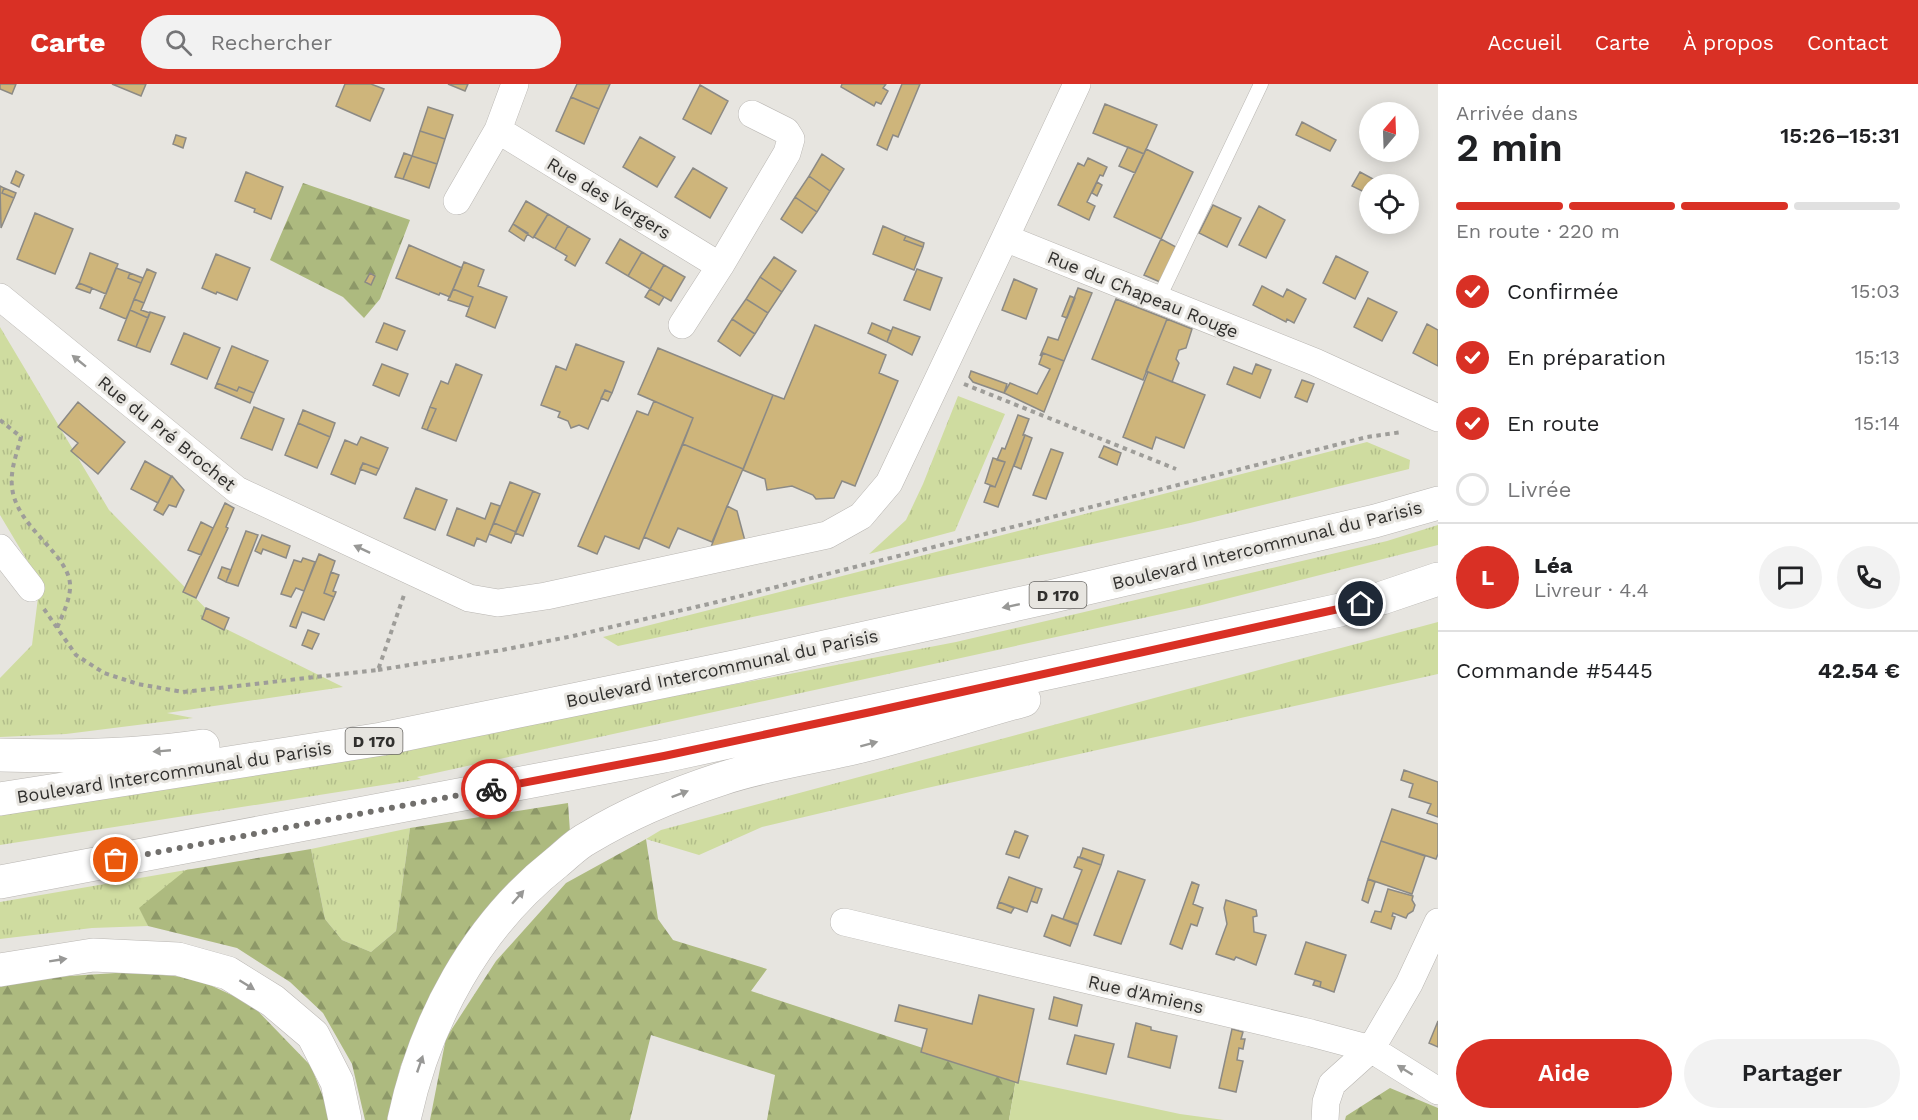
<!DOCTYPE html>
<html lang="fr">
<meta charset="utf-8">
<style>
:root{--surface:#fff;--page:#f2f2f2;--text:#202124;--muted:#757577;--line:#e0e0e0;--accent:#d93025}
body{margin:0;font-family:"Work Sans",sans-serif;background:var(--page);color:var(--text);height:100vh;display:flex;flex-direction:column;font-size:22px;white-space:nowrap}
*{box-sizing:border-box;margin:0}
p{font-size:20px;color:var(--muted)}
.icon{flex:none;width:33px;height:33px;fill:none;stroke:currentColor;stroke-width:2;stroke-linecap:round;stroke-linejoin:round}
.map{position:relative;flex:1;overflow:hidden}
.details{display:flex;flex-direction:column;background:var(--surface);width:480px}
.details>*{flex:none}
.needle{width:39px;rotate:19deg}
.controls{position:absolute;left:1359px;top:18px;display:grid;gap:12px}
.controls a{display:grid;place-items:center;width:60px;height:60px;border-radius:50%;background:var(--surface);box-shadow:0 3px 15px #0003;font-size:30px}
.pin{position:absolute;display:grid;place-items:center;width:51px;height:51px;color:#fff;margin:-26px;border:3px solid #fff;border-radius:50%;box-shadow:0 2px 6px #0007}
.courier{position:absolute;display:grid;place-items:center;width:60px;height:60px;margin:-30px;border:4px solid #d93025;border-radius:50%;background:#fff;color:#222;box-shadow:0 2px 8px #0007}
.overview em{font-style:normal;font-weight:600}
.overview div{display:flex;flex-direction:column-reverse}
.overview{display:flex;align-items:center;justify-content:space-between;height:102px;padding:0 18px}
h1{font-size:39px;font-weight:600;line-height:45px}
.bar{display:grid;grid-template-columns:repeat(4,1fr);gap:9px 6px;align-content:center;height:72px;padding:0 18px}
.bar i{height:8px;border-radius:4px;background:var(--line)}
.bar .on{background:var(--accent)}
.bar p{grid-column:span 4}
.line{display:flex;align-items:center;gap:15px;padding:0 18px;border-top:2px solid var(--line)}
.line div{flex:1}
.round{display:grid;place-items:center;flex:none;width:63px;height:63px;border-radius:32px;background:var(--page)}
ol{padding:0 18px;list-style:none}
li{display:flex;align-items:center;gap:18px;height:66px}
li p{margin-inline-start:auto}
li .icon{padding:6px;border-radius:50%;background:var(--accent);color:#fff;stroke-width:4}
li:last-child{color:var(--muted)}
li i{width:33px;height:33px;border:3px solid var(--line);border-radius:50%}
.action{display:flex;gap:12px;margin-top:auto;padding:12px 18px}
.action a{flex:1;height:69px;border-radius:36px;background:var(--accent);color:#fff;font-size:24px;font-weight:600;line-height:69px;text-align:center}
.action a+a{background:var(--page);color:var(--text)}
header{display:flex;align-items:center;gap:36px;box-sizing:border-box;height:84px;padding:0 30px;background:var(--accent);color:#fff}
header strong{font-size:28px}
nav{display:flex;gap:33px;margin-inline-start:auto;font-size:21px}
.search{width:420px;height:54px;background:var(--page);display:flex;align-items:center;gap:15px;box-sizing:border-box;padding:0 21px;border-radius:33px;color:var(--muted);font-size:22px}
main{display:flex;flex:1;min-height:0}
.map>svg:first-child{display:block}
.grass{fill:url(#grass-tufts)}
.forest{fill:url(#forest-firs)}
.garden{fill:#cfdca0}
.building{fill:#ceb57b;stroke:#8c8a85;stroke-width:1.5}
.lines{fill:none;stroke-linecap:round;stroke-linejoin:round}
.lane-casing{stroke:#b9b6b2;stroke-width:15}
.street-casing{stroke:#b9b6b2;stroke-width:28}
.highway-casing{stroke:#b9b6b2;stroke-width:34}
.path{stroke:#9e9d99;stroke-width:4;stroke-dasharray:4.5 4.5;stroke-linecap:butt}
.lane{stroke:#fff;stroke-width:14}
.street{stroke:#fff;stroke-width:27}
.highway{stroke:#fff;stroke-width:33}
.oneway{fill:#989896}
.done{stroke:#716f6c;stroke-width:6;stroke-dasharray:0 10.8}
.route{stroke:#d93025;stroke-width:8}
.labels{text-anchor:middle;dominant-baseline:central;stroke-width:6;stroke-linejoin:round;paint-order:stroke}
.shield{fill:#e7e5e0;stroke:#686663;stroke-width:1.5}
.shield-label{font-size:16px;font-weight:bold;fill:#31302e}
.street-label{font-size:18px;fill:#31302e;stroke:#e7e5e0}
</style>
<header>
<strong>Carte</strong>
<div class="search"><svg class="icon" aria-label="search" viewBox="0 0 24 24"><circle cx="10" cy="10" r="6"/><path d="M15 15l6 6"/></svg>Rechercher</div>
<nav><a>Accueil</a><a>Carte</a><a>À propos</a><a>Contact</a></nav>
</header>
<main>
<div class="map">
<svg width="1438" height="1036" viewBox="0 0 1438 1036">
<defs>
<pattern id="grass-tufts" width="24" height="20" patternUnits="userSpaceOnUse" patternTransform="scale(1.5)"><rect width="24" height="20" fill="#cfdca0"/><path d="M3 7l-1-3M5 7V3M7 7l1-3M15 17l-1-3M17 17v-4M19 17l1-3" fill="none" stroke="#b2bd8a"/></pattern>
<pattern id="forest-firs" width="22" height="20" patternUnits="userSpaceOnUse" patternTransform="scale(1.5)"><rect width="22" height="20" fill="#adba7f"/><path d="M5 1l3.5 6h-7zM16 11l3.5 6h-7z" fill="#8d9868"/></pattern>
</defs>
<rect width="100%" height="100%" fill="#e7e5e0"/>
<!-- grass -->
<path class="grass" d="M0 243 109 426 226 545 343 603 167 629 193 634 66 650 0 653V594L32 561 40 498 0 431Z
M958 312 1005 330 955 447 869 470 906 436 923 400Z
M1367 358 1410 376 1409 385 1190 439 618 562 603 553Z
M1438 441V461L1198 522 417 693 421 695 0 761V730L346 675 956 558 1387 457Z
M1438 538V590L927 704 762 743 699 771 646 755 661 746Z
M410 744 396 847 371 868 342 856 325 835 311 765Z
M192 785 140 824 148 842 92 844 0 855V818Z"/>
<!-- forest -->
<path class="forest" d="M303 99 410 136 380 215 364 234 343 213 270 176Z
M568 719 570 748 428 924 401 981 387 1036H365L352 980 323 929 290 898 237 864 148 842 139 824 186 786 311 765 325 835 342 856 371 868 396 847 410 744Z
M646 755 658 835 673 856 767 885 751 907 1016 995 1009 1036H767L775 991 651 951 630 1036H430L446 954 496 877 566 799Z
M131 888 195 894 251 920 311 982 332 1036H0V900L54 893Z
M1390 1004 1438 1024V1036H1345L1346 1032Z"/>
<!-- garden -->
<path class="garden" d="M1016 995 1180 1030 1224 1036H1009Z"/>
<!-- building -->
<path class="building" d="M0 0H16L12 10 0 5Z
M112 0H146L141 12Z
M345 0H371L384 5 370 37 336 22Z
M448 0H468L465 7Z
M577 0H610L599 25 571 13Z
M842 0H886L883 4 888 7 881 20 876 18 874 22 841 3Z
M902 0H920L898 53 893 51 887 66 877 61Z
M700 1 728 17 711 50 683 35Z
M571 13 599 25 584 60 556 47Z
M1105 20 1157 41 1144 70 1093 49Z
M428 23 453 31 445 55 420 47Z
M1302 38 1336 56 1330 67 1296 51Z
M420 47 445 55 437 80 412 72Z
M176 51 186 54 183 64 173 60Z
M640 53 675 73 657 103 623 83Z
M1128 63 1144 70 1135 89 1119 82Z
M1146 65 1193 88 1161 155 1114 133Z
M404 69 412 72 403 95 395 93Z
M822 70 844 85 830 107 809 92Z
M412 72 437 80 429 104 403 95Z
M1088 74 1107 83 1103 92 1100 91 1087 118 1095 122 1089 136 1058 121 1078 79 1084 82Z
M693 84 727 104 710 134 675 113Z
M16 87 24 91 19 103 11 99Z
M246 88 283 103 271 135 254 128 255 125 235 117Z
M1360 88 1375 96 1373 100H1370L1368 110 1352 102Z
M809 92 830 107 817 128 795 113Z
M1097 98 1102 101 1097 112 1092 109Z
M0 102 4 104 2 109 14 114 1 144Z
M4 104 16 109 14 114 2 109Z
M795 113 817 128 802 149 781 135Z
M526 117 548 130 533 154 513 140Z
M1213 121 1241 134 1227 163 1199 149Z
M1259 122 1285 136 1266 174 1239 161Z
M35 129 73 145 55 190 17 175Z
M548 130 568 142 555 165 534 153Z
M513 140 528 149 524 157 509 147Z
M568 142 590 155 575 182 565 176 567 172 555 165Z
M883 142 906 152 904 156 923 163 914 186 873 170Z
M906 152 924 159 923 163 904 156Z
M620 155 642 168 628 192 606 179Z
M1161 155 1176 163 1160 198 1144 191Z
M409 161 462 184 450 213 440 209 439 211 396 194Z
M642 168 664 181 650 205 628 192Z
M90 169 118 180 106 210 79 199Z
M216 170 250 184 237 216 217 208 216 210 202 204Z
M1336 172 1368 188 1355 215 1323 199Z
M774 173 796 187 782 208 760 193Z
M464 178 484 186 478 202 507 213 495 244 466 232 473 213 453 205Z
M664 181 685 193 671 217 650 205Z
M116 184 130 189 128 194 141 199 126 235 100 224Z
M147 185 156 189 144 219 134 215Z
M917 185 942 194 930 226 904 216Z
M130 189 143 194 141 199 128 194Z
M370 189 375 192 371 201 365 198Z
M760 193 782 208 768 229 746 215Z
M1014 195 1037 205 1026 235 1002 226Z
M79 199 92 204 90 209 76 204Z
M1262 202 1283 213 1287 205 1306 215 1294 239 1287 235 1286 238 1253 221Z
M1078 204 1092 209 1064 277 1043 269 1040 272 1048 253 1058 256Z
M453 205 473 213 469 223 448 216Z
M650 205 664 213 659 221 645 213Z
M1070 212 1075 214 1067 234 1062 232Z
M1368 214 1397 228 1382 257 1354 243Z
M134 215 144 219 141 226 150 229 148 234 130 226Z
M746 215 768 229 755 250 732 235Z
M1116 215 1167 235 1143 296 1092 275Z
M130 226 148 234 136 263 118 256Z
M150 228 165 233 150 268 136 263Z
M732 235 755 250 740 272 718 257Z
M1167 235 1192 245 1186 264 1179 266 1176 275 1179 279 1172 298 1146 287Z
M384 239 405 247 397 266 376 258Z
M872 239 891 247 887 258 868 249Z
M1427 240 1438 246V282L1413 269Z
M815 241 886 271 879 289 898 297 855 402 842 397 834 414 816 415 813 411 792 402 767 406 765 395 743 386 773 311 784 315Z
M893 243 920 253 912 271 887 258Z
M184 249 220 264 207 295 171 280Z
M576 260 624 278 612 309 605 306 588 345 579 341 571 344 568 337 558 333 560 328 541 321 556 282 566 286Z
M232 262 268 277 254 309 239 303 237 307 217 299Z
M658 264 773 311 743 385 683 360 693 334 638 310Z
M1043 269 1064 277 1044 328 1004 309 1010 299 1037 310 1050 285 1039 280Z
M382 280 408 290 399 312 373 301Z
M456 280 482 291 456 357 427 346 436 325 430 323 441 297 448 300Z
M1256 280 1271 286 1260 314 1227 300 1234 283 1252 290Z
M971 287 1007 300 1004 309 973 298 969 293Z
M1148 288 1205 311 1184 364 1156 353 1152 365 1123 353Z
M1302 296 1314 300 1307 318 1295 313Z
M217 299 237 307 239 303 254 309 250 319 215 304Z
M605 306 612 309 608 317 601 314Z
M654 317 693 334 639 465 605 452 597 470 578 462 637 327 648 331Z
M78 318 125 358 98 390 71 367 78 359 58 343Z
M254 323 284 335 272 366 241 354Z
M430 323 436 325 427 346 422 344Z
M303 326 335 339 330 353 298 339Z
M1018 331 1029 335 1023 351H1025L998 423 984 418 990 402 995 403 1005 378 997 376 1002 364 1005 365Z
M298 339 330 353 317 384 285 371Z
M1025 351 1032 354 1021 385 1014 382Z
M361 353 388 364 379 385 363 379 355 400 331 390 345 356 357 361Z
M683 360 743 385 712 458 678 444 669 464 644 453Z
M1104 362 1121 369 1117 381 1099 373Z
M1051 365 1063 369 1046 415 1033 411Z
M993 374 1005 378 995 403 985 399Z
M145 377 171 392 158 419 131 405Z
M363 379 379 385 376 391 360 385Z
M172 392 184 406 176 423 169 421 163 431 154 426Z
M510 398 533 407 516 448 494 439Z
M416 404 447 416 435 446 404 434Z
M533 407 540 410 523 452 515 449Z
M225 419 234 424 226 443 228 444 196 514 183 508Z
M491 419 500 422 486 458 477 454 474 462 447 451 457 424 485 435Z
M727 422 737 427 745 457 711 463Z
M201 438 213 444 201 471 188 466Z
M494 439 516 448 511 459 489 450Z
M246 447 258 451 238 502 226 498Z
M262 451 290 462 286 474 263 465 261 470 255 467Z
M319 470 335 477 324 509 334 513 324 536 302 528 296 544 290 542Z
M303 474 315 478 304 507 296 504 291 513 281 510 294 476 301 478Z
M222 483 231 486 226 498 218 494Z
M331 488 339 491 333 507 336 508 334 513 324 509Z
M206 524 229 534 224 546 202 535Z
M308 546 319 550 312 565 302 561Z
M1404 686 1438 698V733L1427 729 1431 720 1409 713 1413 700 1401 696Z
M1392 725 1438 740V770L1436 775 1381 757Z
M1015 747 1028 752 1019 774 1006 770Z
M1381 757 1425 772 1412 810 1368 795Z
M1083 764 1104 771 1101 781 1080 773Z
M1078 773 1101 781 1078 840 1063 835 1082 786 1074 783Z
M1118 787 1145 796 1121 860 1094 851Z
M1009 793 1036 803 1027 828 999 818Z
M1368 795 1375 798 1368 819 1362 816Z
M1192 798 1199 801 1193 820 1203 824 1197 842 1191 840 1182 865 1170 860Z
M1036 803 1042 805 1037 819 1031 817Z
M1388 805 1413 812 1412 816 1415 821 1413 827 1408 830 1406 834 1393 829 1392 832 1395 833 1391 845 1371 838 1375 827 1381 828Z
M1226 816 1256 826 1257 832 1253 833 1254 848 1266 851 1256 881 1236 873 1234 876 1216 870 1227 840 1224 824Z
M999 818 1014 824 1011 829 997 824Z
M1052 831 1078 841 1070 862 1044 852Z
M1306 858 1346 871 1334 908 1320 903 1321 898 1295 890Z
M1315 896 1321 898 1320 903 1313 901Z
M979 911 1034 925 1018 999 921 968 927 945 895 937 899 921 972 940Z
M1054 913 1082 921 1077 942 1049 935Z
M1438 937V963L1429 959Z
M1136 939 1151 943V946L1177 952 1170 984 1128 973Z
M1232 945 1243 948 1241 955H1245L1243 965 1239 964 1237 976 1243 977 1236 1008 1219 1004Z
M1075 951 1114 960 1106 990 1067 980Z"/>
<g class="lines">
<defs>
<path id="lane" d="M1158 216 1261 0"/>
<path id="street" d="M1077 0 1005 154 1315 278 1438 334
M498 46 720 182
M457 117 498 46 515 0
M0 213 237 406 469 514 498 519 546 512 827 451 861 432 889 399 1005 154
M682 241 720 182 787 69 791 55 786 47 752 30
M0 464 31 504
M844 838 1311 949 1371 965 1438 1007
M1325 1036 1326 1018 1332 1000 1371 965 1409 900 1438 838"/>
<path id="highway" d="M0 671C68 673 136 672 203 662
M0 715 382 655 739 582 1045 514 1375 437 1438 419
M0 798 664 672 1340 526 1382 514 1438 495
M0 886 93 871 178 875 228 889 273 917 313 951 337 998 345 1036
M404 1036C425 937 476 842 556 779 566 771 576 760 588 754 629 729 675 710 721 695 765 680 817 673 862 662 917 648 970 631 1024 616"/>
</defs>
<!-- lane casing -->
<use href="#lane" class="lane-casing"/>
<!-- street casing -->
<use href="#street" class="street-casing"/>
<!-- highway casing -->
<use href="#highway" class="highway-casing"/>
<!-- path -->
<path class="path" d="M964 300 1176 385
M0 336 21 353C17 369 10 386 12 403 16 445 73 471 70 505 69 518 62 532 57 544
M44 525 76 571 104 589 138 600 183 608 378 586 404 511
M378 586 502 566 573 552 717 518 1367 353 1402 348"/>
<!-- lane -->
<use href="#lane" class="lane"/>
<!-- street -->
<use href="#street" class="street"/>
<!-- highway -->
<use href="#highway" class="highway"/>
</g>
<!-- one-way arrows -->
<defs><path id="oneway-solid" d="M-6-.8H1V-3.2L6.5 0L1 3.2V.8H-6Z" transform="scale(1.5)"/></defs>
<g class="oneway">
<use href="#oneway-solid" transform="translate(79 277) rotate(-141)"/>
<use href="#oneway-solid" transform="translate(362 465) rotate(-155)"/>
<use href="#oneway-solid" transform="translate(1011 522) rotate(168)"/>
<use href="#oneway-solid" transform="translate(869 660) rotate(-15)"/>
<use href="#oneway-solid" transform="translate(162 667) rotate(175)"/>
<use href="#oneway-solid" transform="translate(680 710) rotate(-21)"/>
<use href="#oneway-solid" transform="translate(518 813) rotate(-49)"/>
<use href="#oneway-solid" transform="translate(58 876) rotate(-9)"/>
<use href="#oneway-solid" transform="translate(247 901) rotate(32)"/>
<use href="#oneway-solid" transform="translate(420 980) rotate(-71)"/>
<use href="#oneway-solid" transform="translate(1405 986) rotate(-148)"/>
</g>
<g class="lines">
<!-- done -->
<path class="done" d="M116 776 491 705"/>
<!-- route -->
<path class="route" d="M491 705 664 672 871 628 1361 520"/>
</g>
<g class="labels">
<!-- shield labels -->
<g class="shield">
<rect x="1029.5" y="498" width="57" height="26" rx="4.5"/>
<rect x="345.5" y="644" width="57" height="26" rx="4.5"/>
</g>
<g class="shield-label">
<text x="1058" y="511">D 170</text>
<text x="374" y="657">D 170</text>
</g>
<!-- street labels -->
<g class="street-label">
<text transform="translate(609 114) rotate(31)">Rue des Vergers</text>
<text transform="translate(1143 210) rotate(22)">Rue du Chapeau Rouge</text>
<text transform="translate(167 349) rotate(39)">Rue du Pré Brochet</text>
<text transform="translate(1267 461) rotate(-14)">Boulevard Intercommunal du Parisis</text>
<text transform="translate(722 584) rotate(-12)">Boulevard Intercommunal du Parisis</text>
<text transform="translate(174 688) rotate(-9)">Boulevard Intercommunal du Parisis</text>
<text transform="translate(1146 910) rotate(13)">Rue d'Amiens</text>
</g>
</g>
</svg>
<div class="controls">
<a><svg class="needle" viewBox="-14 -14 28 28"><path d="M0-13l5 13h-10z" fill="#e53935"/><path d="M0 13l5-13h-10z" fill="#757577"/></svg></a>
<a><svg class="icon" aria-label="locate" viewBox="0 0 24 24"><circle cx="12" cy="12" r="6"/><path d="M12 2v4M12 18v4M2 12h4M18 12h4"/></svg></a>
</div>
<div class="pin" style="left:116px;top:776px;background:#ea580c"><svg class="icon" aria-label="bag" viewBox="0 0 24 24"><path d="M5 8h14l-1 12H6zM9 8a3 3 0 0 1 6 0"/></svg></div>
<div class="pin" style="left:1361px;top:520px;background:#1f2937"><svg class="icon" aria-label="home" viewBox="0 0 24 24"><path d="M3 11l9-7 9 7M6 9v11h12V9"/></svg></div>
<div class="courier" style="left:491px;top:705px"><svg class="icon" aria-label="bike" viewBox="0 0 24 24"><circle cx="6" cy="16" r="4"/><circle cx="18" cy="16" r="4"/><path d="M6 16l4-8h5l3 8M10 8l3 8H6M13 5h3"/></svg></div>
</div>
<section class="details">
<div class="overview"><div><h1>2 min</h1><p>Arrivée dans</p></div><em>15:26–15:31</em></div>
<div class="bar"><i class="on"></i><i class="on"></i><i class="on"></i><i></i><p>En route · 220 m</p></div>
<ol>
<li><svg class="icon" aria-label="check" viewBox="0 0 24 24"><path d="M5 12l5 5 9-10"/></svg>Confirmée<p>15:03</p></li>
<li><svg class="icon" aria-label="check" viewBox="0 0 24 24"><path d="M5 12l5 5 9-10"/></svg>En préparation<p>15:13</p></li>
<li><svg class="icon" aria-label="check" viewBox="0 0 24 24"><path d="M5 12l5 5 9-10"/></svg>En route<p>15:14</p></li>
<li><i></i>Livrée</li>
</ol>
<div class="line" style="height:108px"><b class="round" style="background:var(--accent);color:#fff">L</b><div><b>Léa</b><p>Livreur · 4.4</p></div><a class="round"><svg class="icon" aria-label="chat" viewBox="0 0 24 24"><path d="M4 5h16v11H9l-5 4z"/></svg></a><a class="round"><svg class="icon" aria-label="phone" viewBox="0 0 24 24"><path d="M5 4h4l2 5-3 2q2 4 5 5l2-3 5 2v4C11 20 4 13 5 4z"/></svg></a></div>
<div class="line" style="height:78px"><div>Commande #5445</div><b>42.54 €</b></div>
<div class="action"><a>Aide</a><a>Partager</a></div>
</section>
</main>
